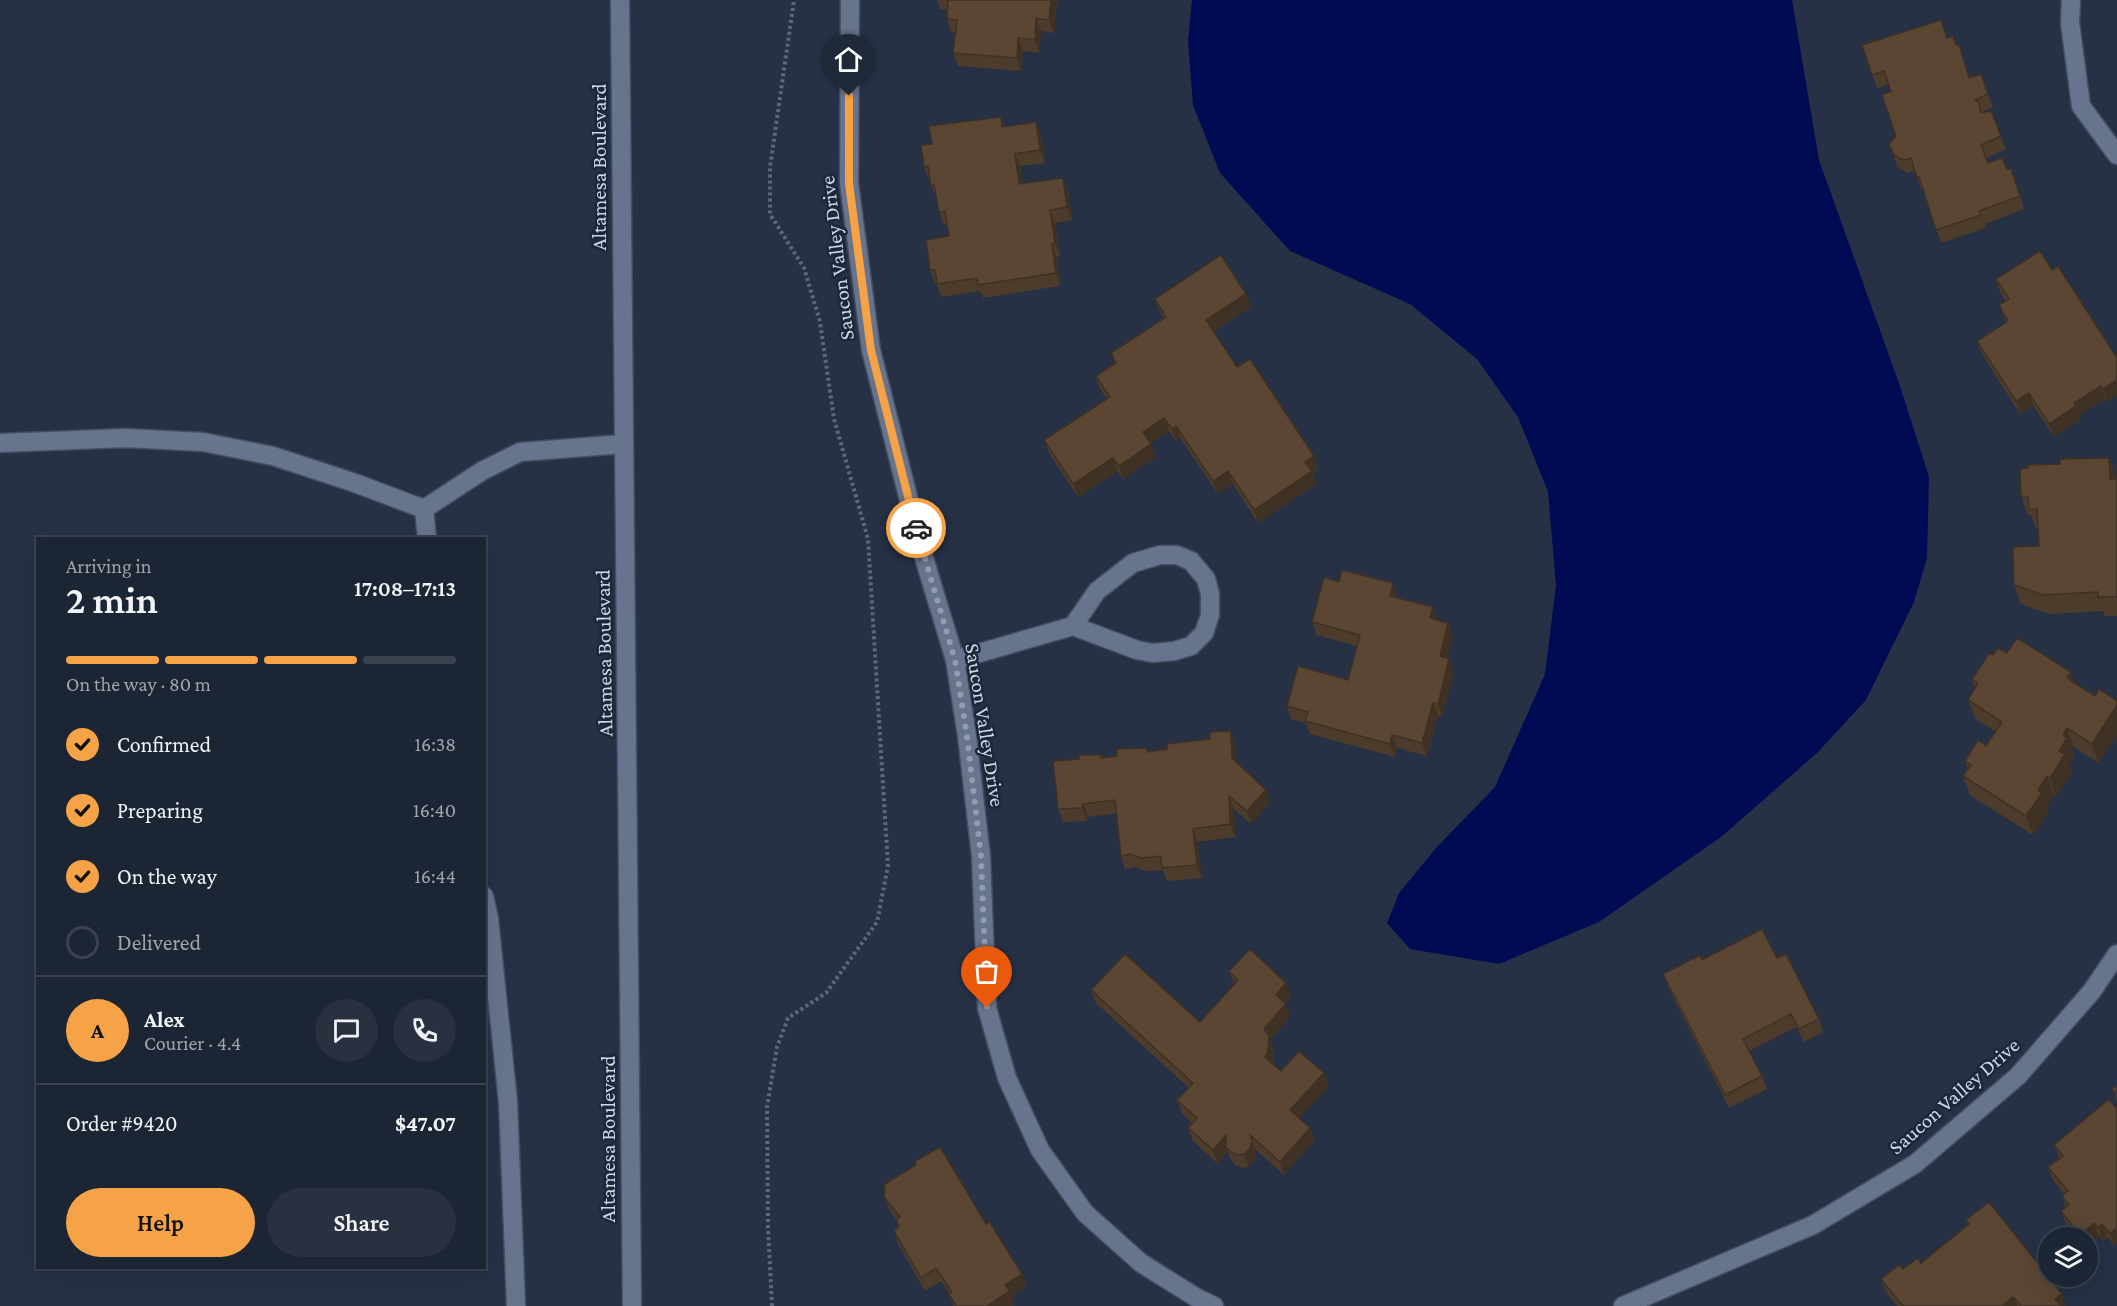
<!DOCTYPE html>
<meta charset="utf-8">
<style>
:root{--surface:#1c2534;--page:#293140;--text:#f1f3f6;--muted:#a0a5ac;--line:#3a424f;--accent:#f5a346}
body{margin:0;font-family:"Crimson Pro",serif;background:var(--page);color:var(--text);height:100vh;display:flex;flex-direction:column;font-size:22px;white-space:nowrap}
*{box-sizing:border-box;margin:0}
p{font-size:20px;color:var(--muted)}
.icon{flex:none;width:33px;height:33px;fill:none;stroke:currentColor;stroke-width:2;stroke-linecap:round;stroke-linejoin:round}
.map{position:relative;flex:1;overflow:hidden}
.details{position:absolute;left:36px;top:537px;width:450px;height:732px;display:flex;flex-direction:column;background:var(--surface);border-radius:0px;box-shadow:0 6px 24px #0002,0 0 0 2px var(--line)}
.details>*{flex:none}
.tools{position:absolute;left:2038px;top:1227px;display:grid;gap:12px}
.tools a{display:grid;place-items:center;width:60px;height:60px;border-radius:50%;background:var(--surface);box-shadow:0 6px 24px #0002,0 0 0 2px var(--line);font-size:30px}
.pin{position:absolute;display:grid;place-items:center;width:51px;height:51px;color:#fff;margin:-62px -26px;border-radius:50% 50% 50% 0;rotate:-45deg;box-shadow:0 0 6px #0007}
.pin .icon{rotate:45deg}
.courier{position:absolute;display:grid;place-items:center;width:60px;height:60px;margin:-30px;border:4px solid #f5a346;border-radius:50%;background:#fff;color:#222;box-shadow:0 2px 8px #0007}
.summary em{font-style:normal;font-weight:600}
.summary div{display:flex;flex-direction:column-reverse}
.summary{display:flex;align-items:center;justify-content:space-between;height:102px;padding:0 30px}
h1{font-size:39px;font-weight:600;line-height:45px}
.bar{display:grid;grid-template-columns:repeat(4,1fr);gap:9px 6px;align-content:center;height:72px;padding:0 30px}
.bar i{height:8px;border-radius:4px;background:var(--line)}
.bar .current{background:var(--accent)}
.bar p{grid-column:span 4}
.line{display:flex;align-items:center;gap:15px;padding:0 30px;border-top:2px solid var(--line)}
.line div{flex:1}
.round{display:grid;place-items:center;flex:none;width:63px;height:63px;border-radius:32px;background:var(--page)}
ol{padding:0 30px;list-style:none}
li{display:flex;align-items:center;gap:18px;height:66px}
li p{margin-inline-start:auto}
li .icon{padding:6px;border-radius:50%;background:var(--accent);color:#111;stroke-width:4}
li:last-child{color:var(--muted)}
li i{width:33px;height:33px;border:3px solid var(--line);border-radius:50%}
.primary-button{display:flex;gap:12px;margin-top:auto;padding:12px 30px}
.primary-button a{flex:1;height:69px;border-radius:36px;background:var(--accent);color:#111;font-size:24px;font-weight:600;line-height:69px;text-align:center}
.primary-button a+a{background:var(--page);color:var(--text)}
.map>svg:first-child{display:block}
.water{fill:#000b53}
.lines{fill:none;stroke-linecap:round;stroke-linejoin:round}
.minor-casing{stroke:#454d60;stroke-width:21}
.path{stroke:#5f687b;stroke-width:4;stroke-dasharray:3 3;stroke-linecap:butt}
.minor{stroke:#67748d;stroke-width:18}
.wall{fill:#4d3c2c}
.shaded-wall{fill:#3f3124}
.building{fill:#5a4633;stroke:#3f3124;stroke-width:1.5}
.done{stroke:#949cad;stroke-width:6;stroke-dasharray:0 10.8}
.route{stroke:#f5a346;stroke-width:8}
.labels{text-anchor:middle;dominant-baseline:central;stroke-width:5;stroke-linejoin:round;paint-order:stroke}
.street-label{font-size:21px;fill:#cfd6e4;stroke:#1c273b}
</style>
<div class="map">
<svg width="2117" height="1306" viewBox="0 0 2117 1306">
<rect width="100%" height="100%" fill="#263146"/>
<!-- water -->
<path class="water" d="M1192 0H1792L1819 160 1901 389 1929 477 1927 558 1914 602 1866 700 1818 752 1721 837 1599 922 1499 964 1410 949 1387 923 1399 893 1436 848 1495 787 1545 674 1556 585 1548 492 1518 417 1477 359 1410 304 1290 251 1220 173 1193 105 1188 41Z"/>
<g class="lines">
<defs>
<path id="minor" d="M620 0 632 1306
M850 0 849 183 871 350 921 548 955 660 967 736 981 856 987 1008 1007 1078 1040 1150 1085 1213 1141 1263 1197 1298 1214 1306
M2071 0 2070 23 2081 106 2117 155
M0 443 125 438 203 442 273 456 355 483 424 509 482 471 520 452 624 444
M424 509 427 538
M955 660 1073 626 1137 650 1153 653 1174 651 1191 646 1204 633 1210 615V594L1206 579 1191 561 1177 555H1160L1133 563 1097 591 1073 626
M484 896 489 919 508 1102 516 1306
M1623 1306 1813 1225 1915 1164 2018 1076 2092 991 2117 954"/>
</defs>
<!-- minor casing -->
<use href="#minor" class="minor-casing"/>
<!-- path -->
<path class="path" d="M772 1306 768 1228 767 1107 777 1047 788 1018 826 993 877 922 888 866 868 539 834 419 820 322 804 268 770 214V167L794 0"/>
<!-- minor -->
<use href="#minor" class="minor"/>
</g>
<!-- wall -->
<path class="wall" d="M937 0H1057L1054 33 1041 31 1039 53 1023 51 1021 71 958 66 953 53 955 32H951L947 19 948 9H940Z
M1947 38 1956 45H1959L1970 78 1988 94 1993 107 1982 112 2001 136 2006 149 1986 158 1988 163 2007 169 2016 182 2024 209 1985 224 1986 228 1941 243 1924 190 1922 191 1915 171 1908 173 1898 168 1889 144 1896 136 1891 91 1889 84 1877 88 1862 45Z
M1001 117 1004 127 1041 135 1045 163 1020 166 1022 184 1068 191 1072 220 1055 223 1060 256 1056 257 1060 286 983 298 980 291 941 297 936 283H935L930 270 949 236 947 225H944L939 212 937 198 931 186 930 180H929L924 167 932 144Z
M2052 270 2117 358 2107 402 2105 399 2080 415 2081 419 2054 437 2034 406 2020 414 1982 354 1977 341 2006 322 1999 305 2006 301 2000 292 1996 279Z
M1246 294 1251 307 1213 332 1237 367 1319 469 1313 473 1317 484 1258 523 1233 484 1218 494 1181 439 1176 442 1169 431 1150 443 1156 457 1123 479 1117 471 1078 497 1049 453 1044 440 1107 399 1100 389 1096 376 1115 364 1111 353 1164 318 1160 312 1155 299Z
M2109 458 2117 479V616H2105L2103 611 2049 614 2021 604 2014 585 2039 546 2038 528 2036 529 2031 515H2028L2021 496 2028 468Z
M1398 596V598L1438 620 1448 623 1453 636 1447 658 1449 659 1454 672 1442 717 1438 716 1427 756 1397 748 1395 757 1310 734 1306 723 1291 719 1287 706 1348 680 1357 646 1317 635 1312 622Z
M2007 653 2071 672 2099 763 2074 747 2072 750 2074 757 2069 765 2072 773 2056 797 2054 795 2047 806 2049 812 2033 835 1970 795 1963 776 1968 769 1965 761 1986 746 1996 732 1975 718 1968 700 1975 688 1972 680 1993 655Z
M1235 744 1236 762 1271 803 1251 824 1234 809 1235 837 1197 842 1202 878 1167 881 1163 870 1146 871 1135 867 1125 869 1121 856 1117 813 1088 817 1087 821 1063 822 1058 809 1079 759 1102 755 1103 758 1117 756 1146 748 1148 752Z
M1777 958 1819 1019 1823 1032 1804 1042 1796 1027 1749 1051 1762 1076 1767 1089 1729 1108 1668 987 1663 974Z
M1229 971 1291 996 1285 1003 1290 1017 1270 1040 1274 1049 1273 1064 1281 1071 1324 1073 1329 1086 1299 1118 1315 1141 1284 1175 1254 1148 1256 1154 1255 1161 1248 1167 1242 1168 1235 1165 1231 1160 1228 1152 1217 1163 1193 1141 1188 1128 1192 1123 1182 1113 1177 1100 1189 1088 1096 1003 1091 990 1200 1022 1234 984Z
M2117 1085V1102L2112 1089Z
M2109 1099 2115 1246 2107 1237 2103 1241 2099 1236 2088 1245V1238H2076L2066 1224 2061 1211 2066 1208 2062 1196 2064 1194 2053 1180 2048 1167 2059 1158 2054 1145Z
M884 1197 986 1224 1022 1274 1026 1287 1012 1296 1015 1304 1012 1306H953L949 1293 941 1281 925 1291 898 1244 894 1231 898 1227 896 1219 889 1210Z
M1966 1220 2062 1294 2066 1306H1897L1886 1292 1881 1279 1903 1269 1921 1263 1968 1225Z"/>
<!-- shaded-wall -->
<path class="shaded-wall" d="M1051 0H1057L1054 33 1049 20Z
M1036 18 1041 31 1039 53 1035 40Z
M1018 38 1023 51 1021 71 1017 58Z
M1036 122 1041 135 1045 163 1040 150Z
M1015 154 1020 166 1024 197 1019 184Z
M1063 178 1068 191 1072 220 1067 207Z
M1050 210 1055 223 1060 256 1055 243Z
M1052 244 1056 257 1060 286 1056 273Z
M1246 294 1251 307 1211 333 1206 320Z
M2117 380V396L2107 402 2103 389Z
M2101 386 2105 399 2080 415 2081 419 2054 437 2049 424 2074 403Z
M2029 393 2034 406 2020 414 2016 401Z
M1164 418 1169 431 1148 445 1143 432Z
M1176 426 1181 439 1176 442 1172 429Z
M1151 444 1156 457 1123 479 1119 466Z
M1314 456 1319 469 1313 473 1317 484 1258 523 1254 510 1305 462Z
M1113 458 1117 471 1078 497 1073 484Z
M2109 458 2116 477 2117 497 2110 479Z
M1228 471 1233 484 1218 494 1213 481Z
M1393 583 1398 596 1395 609 1390 596Z
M1433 607 1438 620 1430 618Z
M1448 623 1453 636 1444 669 1440 656Z
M1449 659 1454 672 1442 717 1438 704Z
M2071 672 2078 691 2067 678Z
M1433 703 1438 716 1427 756 1422 743Z
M2117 705V735L2099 763 2092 744Z
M2067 728 2074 747 2072 750 2074 757 2069 765 2072 773 2056 797 2050 778 2063 735Z
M1231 731 1235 744 1237 771 1232 758Z
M1392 735 1397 748 1395 757 1390 744Z
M2047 776 2054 795 2047 806 2049 812 2033 835 2026 816 2038 790Z
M1266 790 1271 803 1251 824 1247 811Z
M1229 796 1234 809 1235 837 1230 824Z
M1083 804 1088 817 1087 821 1082 808Z
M1193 829 1197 842 1202 878 1197 865Z
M1286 983 1291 996 1281 1008 1276 995Z
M1286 1004 1290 1017 1270 1040 1274 1049 1273 1065 1265 1057 1264 1029Z
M1324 1073 1329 1086 1295 1123 1290 1110Z
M1310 1128 1315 1141 1284 1175 1280 1162Z
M1226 1135V1147L1228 1152 1217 1163 1213 1150Z
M1250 1135 1256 1154 1255 1161 1248 1167 1244 1154Z
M2094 1223 2099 1236 2088 1245V1238H2081L2080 1235Z
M2102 1224 2107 1237 2103 1241 2098 1228Z
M2117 1228V1244L2115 1246 2110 1233Z
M1022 1274 1026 1287 1012 1296 1015 1304 1012 1306H987L1005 1285Z
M2062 1294 2066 1306H2058L2055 1299Z
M2013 1297 2017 1306H2002Z"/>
<!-- building -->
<path class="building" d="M948 0H1051L1049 20 1036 18 1035 40 1018 38 1017 58 953 53 957 20 947 19Z
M1941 20 1947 38 1953 36 1956 45H1959L1969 78 1981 74 1988 94 1975 100 1978 102 1981 113 1991 111 2001 136 1981 145 1988 163 2002 158 2007 169H2011L2020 196 1979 211 1981 215 1936 230 1919 177 1917 178 1911 158 1903 160 1894 155 1889 144 1896 136 1882 95 1891 91 1884 71 1872 75 1862 45Z
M1001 117 1002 127 1036 122 1040 150 1015 154 1019 184 1063 178 1067 207 1050 210 1055 243 1052 244 1056 273 978 285 977 278 937 284 935 270H930L926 240 949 236 945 211 939 212 934 185 931 186 928 166 924 167 921 145 932 144 929 126Z
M2040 251 2052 270 2058 266 2117 358V380L2103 389 2101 386 2074 403 2076 406 2049 424 2029 393 2016 401 1977 341 2008 321 1999 305 2009 299 1996 279Z
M1221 255 1246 294 1206 320 1237 367 1250 359 1314 456 1305 462 1312 471 1254 510 1228 471 1213 481 1176 426 1172 429 1164 418 1143 432 1151 444 1119 466 1113 458 1073 484 1044 440 1110 397 1096 376 1116 363 1111 353 1166 317 1155 299Z
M2109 458 2110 479H2117V597H2098V592L2043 595 2014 585 2013 547 2039 546 2037 509 2029 510 2028 497 2021 496 2020 469 2028 468V465L2060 464V459Z
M1342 570 1393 583 1390 596 1433 607 1430 618 1448 623 1440 656 1449 659 1438 704 1433 703 1422 743 1392 735 1390 744 1305 721 1308 712 1287 706 1298 666 1348 680 1360 635 1312 622 1324 577 1339 582Z
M2017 638 2071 672 2067 678 2095 696 2099 689 2117 701V705L2092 744 2067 728 2063 735 2067 738 2059 751 2065 754 2050 778 2047 776 2038 790 2042 793 2026 816 1963 776 1971 765 1965 761 1978 740 1986 746 2002 722 1968 700 1978 683 1972 680 1989 653 1993 655 1998 648 2007 653Z
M1231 731 1232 758 1266 790 1247 811 1229 796 1230 824 1193 829 1197 865 1162 868 1161 856 1141 858 1130 854 1121 856 1115 800 1083 804 1082 808 1058 809 1053 761 1079 759V755H1102L1101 758 1117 756V749L1146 748 1147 752 1167 749V744L1210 739V732Z
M1762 929 1777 958 1786 954 1819 1019 1799 1029 1791 1014 1743 1039 1762 1076 1725 1095 1663 974 1700 955 1702 960Z
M1250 949 1286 983 1276 995 1286 1004 1264 1029 1269 1036 1268 1052 1265 1057 1281 1071 1299 1051 1324 1073 1290 1110 1310 1128 1280 1162 1250 1135 1252 1141 1250 1148 1244 1154 1237 1155 1231 1152 1226 1147V1135L1213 1150 1188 1128 1197 1118 1177 1100 1193 1083 1091 990 1125 954 1200 1022 1238 980 1229 971Z
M2117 1085V1095L2112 1089Z
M2109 1099 2117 1109V1228L2110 1233 2102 1224 2098 1228 2094 1223 2080 1235 2061 1211 2069 1205 2062 1196 2068 1191 2048 1167 2063 1156 2054 1145Z
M940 1147 986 1224 989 1221 1022 1274 1005 1285 1010 1291 987 1306H956L948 1293 952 1292 936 1268 921 1278 894 1231 899 1226 896 1219 900 1217 884 1197 885 1184 916 1165 915 1161Z
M1989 1202 2062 1294 2055 1299 2061 1306H2021L2013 1297 2002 1306H1903L1881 1279 1899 1265 1903 1269 1918 1258 1921 1263 1969 1224 1966 1220Z"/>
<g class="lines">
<!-- done -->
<path class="done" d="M916 528 955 660 967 736 981 856 987 1008"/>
<!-- route -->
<path class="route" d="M849 96V183L871 350 916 528"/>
</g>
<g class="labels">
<!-- street labels -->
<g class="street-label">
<text transform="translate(599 167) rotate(-90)">Altamesa Boulevard</text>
<text transform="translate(837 258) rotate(-97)">Saucon Valley Drive</text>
<text transform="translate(604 653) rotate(-91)">Altamesa Boulevard</text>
<text transform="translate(985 725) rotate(81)">Saucon Valley Drive</text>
<text transform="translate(1954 1096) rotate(-41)">Saucon Valley Drive</text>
<text transform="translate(608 1139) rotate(-90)">Altamesa Boulevard</text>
</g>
</g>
</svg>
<div class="tools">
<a><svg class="icon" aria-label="layers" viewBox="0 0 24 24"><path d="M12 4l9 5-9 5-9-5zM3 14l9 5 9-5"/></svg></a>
</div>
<div class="pin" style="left:987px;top:1008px;background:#ea580c"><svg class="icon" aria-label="bag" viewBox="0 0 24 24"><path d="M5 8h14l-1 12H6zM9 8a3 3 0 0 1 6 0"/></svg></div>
<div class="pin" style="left:849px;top:96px;background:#1f2937"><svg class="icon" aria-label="home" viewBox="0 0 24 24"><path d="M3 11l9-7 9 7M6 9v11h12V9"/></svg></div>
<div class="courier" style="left:916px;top:528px"><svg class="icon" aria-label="car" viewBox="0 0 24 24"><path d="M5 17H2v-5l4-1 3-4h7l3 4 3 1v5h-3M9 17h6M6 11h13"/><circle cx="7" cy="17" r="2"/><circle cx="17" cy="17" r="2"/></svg></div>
<section class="details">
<div class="summary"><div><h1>2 min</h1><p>Arriving in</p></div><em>17:08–17:13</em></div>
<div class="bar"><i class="current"></i><i class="current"></i><i class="current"></i><i></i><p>On the way · 80 m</p></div>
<ol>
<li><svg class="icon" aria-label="check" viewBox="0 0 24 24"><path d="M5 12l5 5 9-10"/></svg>Confirmed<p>16:38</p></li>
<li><svg class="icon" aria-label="check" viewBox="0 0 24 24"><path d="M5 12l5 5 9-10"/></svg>Preparing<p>16:40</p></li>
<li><svg class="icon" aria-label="check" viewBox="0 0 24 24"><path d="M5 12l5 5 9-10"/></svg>On the way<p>16:44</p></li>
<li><i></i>Delivered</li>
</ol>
<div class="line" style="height:108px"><b class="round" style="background:var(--accent);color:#111">A</b><div><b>Alex</b><p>Courier · 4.4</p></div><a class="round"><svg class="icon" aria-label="chat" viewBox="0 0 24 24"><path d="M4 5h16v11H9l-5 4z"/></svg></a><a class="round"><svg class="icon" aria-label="phone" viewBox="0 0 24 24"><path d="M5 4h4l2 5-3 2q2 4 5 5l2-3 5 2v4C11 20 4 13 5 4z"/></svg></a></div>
<div class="line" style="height:78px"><div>Order #9420</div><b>$47.07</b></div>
<div class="primary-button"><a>Help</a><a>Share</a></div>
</section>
</div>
